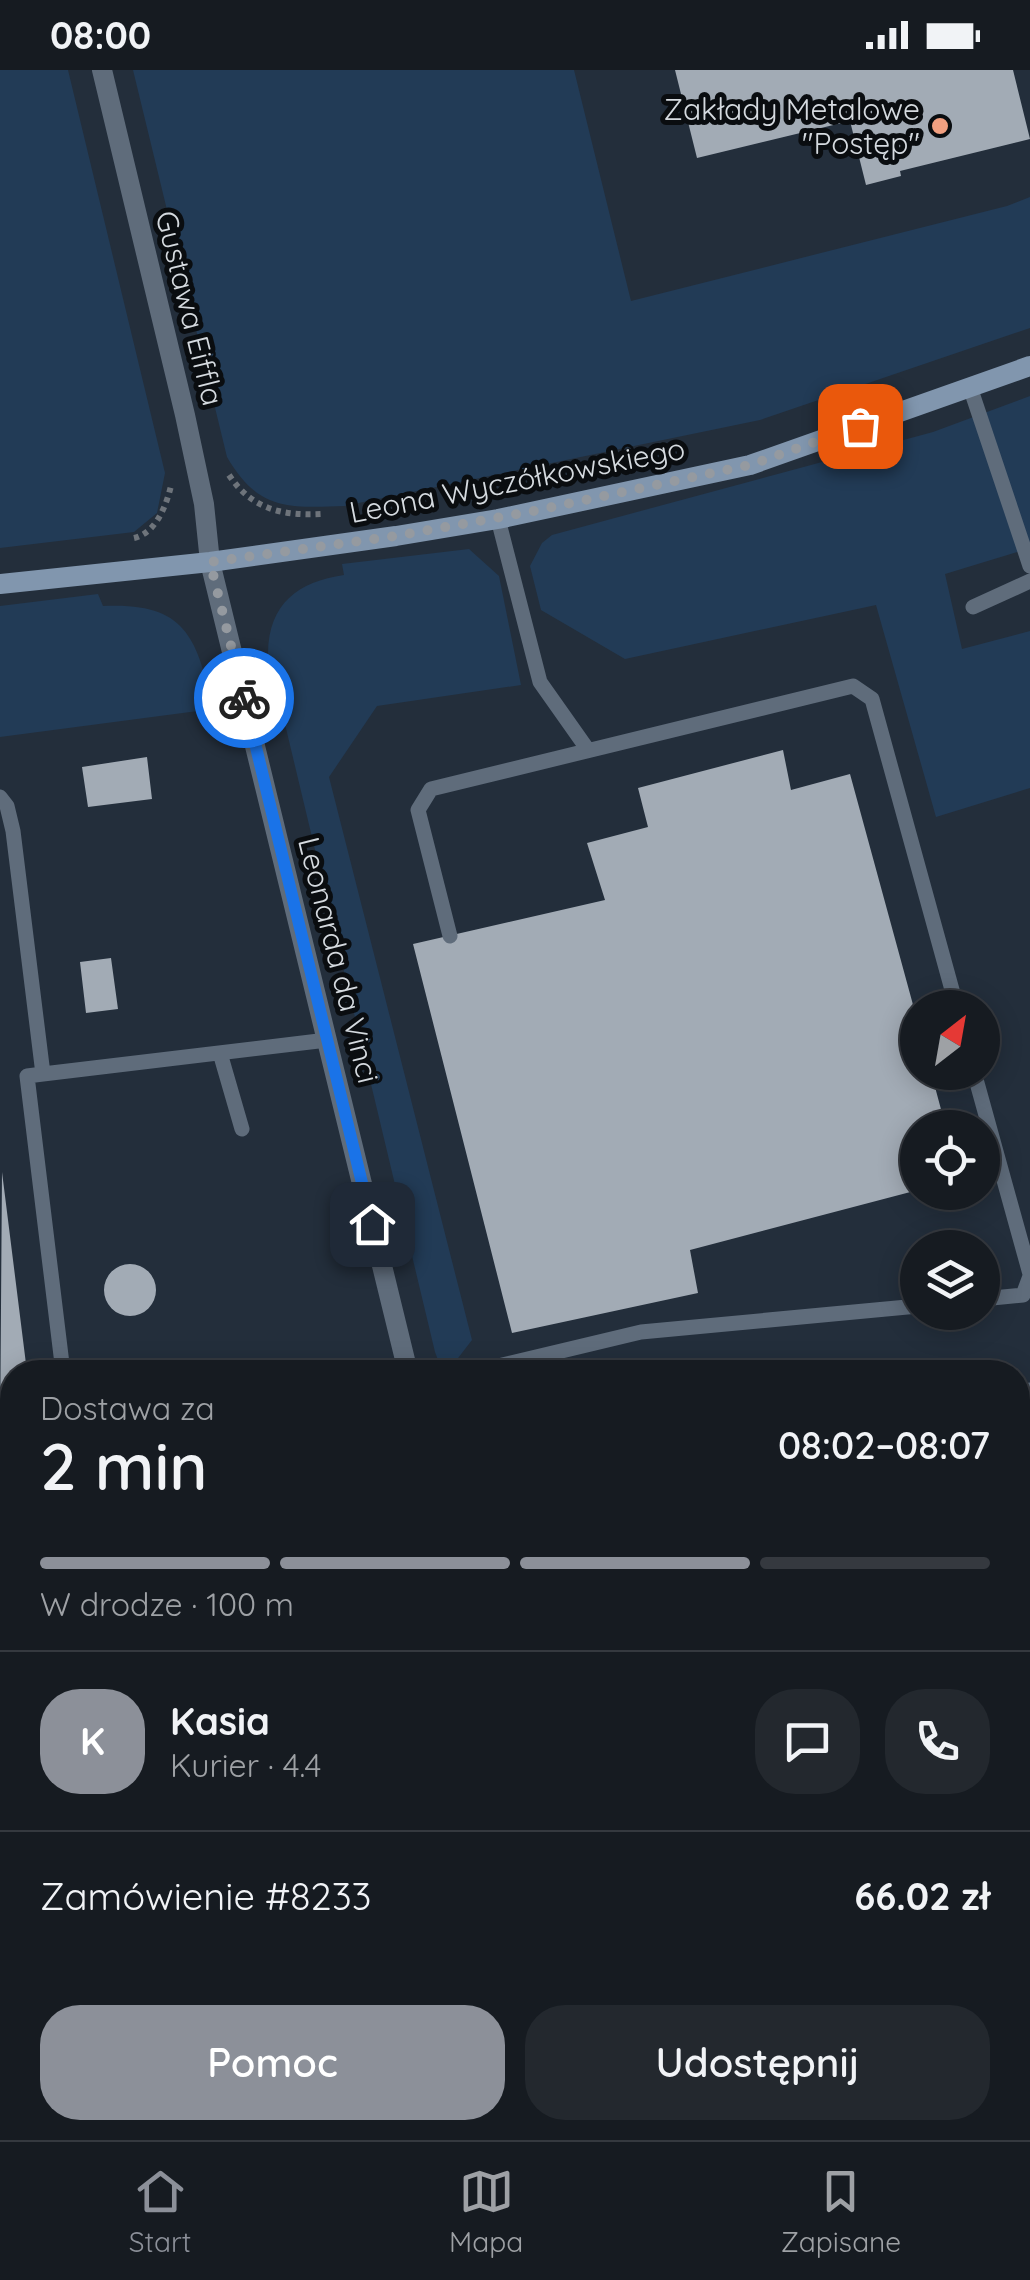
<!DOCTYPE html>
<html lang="pl">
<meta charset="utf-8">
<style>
:root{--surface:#161b21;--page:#23282e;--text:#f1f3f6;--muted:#9ea1a5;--line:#35393f;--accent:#8c9099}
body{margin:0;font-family:Quicksand,sans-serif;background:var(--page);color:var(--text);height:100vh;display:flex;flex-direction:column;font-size:38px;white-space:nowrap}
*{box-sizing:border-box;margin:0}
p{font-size:32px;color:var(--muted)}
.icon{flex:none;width:55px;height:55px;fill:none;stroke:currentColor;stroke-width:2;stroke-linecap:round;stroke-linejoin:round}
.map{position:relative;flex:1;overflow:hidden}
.side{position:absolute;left:0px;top:1290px;width:1030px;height:780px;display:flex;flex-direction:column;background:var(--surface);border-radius:40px 40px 0 0;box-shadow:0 5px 25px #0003,0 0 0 2px var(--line)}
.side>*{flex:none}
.needle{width:65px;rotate:31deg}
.controls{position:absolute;left:900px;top:920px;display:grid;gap:20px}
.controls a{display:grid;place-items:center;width:100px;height:100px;border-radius:50%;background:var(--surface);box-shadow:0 5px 25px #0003,0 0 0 2px var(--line);font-size:50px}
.pin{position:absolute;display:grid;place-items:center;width:85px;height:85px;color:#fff;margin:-42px;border-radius:20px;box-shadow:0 5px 15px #0006}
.courier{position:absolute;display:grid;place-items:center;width:100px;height:100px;margin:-50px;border:8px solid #1a73e8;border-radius:50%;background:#fff;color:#222;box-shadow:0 2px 12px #0007}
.summary em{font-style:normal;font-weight:600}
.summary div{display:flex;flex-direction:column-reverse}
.summary{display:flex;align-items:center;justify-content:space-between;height:170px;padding:0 40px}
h1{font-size:65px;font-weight:600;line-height:75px}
.bar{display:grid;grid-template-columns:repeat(4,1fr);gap:15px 10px;align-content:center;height:120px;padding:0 40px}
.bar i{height:12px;border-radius:8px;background:var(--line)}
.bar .current{background:var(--accent)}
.bar p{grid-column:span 4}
.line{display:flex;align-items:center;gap:25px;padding:0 40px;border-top:2px solid var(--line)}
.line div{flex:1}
.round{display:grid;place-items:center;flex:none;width:105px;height:105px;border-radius:40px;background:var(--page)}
.button{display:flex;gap:20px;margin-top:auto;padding:20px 40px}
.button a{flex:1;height:115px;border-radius:40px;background:var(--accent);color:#fff;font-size:40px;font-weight:600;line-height:115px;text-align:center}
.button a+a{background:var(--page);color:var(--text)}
.status{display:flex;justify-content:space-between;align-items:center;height:70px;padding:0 50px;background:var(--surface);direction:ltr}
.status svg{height:28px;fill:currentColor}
.dock{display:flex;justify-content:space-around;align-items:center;height:140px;border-top:2px solid var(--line);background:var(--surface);font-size:28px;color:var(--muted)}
.dock a{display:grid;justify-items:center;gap:5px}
.dock .current{color:var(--accent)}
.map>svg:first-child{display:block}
.built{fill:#232e3b;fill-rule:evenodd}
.green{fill:#223b56}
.building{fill:#a2abb5}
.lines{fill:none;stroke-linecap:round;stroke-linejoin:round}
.path{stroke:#6e747b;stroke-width:6;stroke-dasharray:5 5;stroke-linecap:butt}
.lane{stroke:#5f6c7b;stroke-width:15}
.street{stroke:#5f6c7b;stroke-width:20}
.secondary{stroke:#8196ae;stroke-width:20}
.done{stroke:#959aa0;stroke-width:10;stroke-dasharray:0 18}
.route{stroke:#1a73e8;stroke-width:12}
.poi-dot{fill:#f2a081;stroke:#0a0d10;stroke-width:4}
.labels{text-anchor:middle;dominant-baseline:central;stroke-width:10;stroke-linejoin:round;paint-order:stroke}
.poi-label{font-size:30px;fill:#d5dadf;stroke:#0a0d10;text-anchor:end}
.street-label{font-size:30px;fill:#d5dadf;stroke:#0a0d10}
</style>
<div class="status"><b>08:00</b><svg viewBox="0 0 49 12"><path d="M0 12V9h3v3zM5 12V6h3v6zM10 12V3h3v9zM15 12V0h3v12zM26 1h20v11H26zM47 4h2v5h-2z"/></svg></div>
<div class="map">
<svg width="1030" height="2070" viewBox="0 0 1030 2070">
<rect width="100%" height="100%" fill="#1d242c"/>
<!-- built -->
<path class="built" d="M0 0H1030V2070H0ZM918 938H982V1002H918ZM918 1058H982V1122H918ZM918 1178H982V1242H918ZM12 1302H1018V2058H12Z"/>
<!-- green -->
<path class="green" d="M0 0H68L165 403 157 443 134 462 0 478Z
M133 0H574L631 231 1007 136 1030 127V258L760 350 344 436C287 438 258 440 227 387Z
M1030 326V478L945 504 962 579 1030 561V718L936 747 876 535 625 589 541 540 530 496 542 473 552 465 933 362Z
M469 479 499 506 521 615 377 636 329 707 472 1270 455 1292 438 1290 435 1282 268 583C269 533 298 512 344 505L342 494Z
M98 524 103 536C186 532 197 567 213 639L0 667V536Z"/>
<!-- building -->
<path class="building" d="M675 0H1013L1030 69 900 101 901 106 866 115 850 51 697 88Z
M783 680 791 720 850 704 918 953V1002H931L946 1058H918V1120L690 1180 698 1223 512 1263 413 874 605 830 587 773 648 757 638 718Z
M147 687 152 729 88 737 82 697Z
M111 888 118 939 86 943 80 892Z
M2 1102 27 1302H12V1369L0 1370Z
M104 1220a26 26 0 1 1 52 0a26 26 0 1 1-52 0Z
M1030 1392V2070H783L779 2058H1018V1395Z
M12 1658V2058H367L371 2070H0V1661Z"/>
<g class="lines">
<!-- path -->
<path class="path" d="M229 405C252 440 284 446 322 444
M134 468C156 463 166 436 171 416"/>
<!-- lane -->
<path class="lane" d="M970 317 1030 496
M498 449 540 612 588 680
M973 537 1030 511
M0 727 7 736 13 761 43 1004 27 1006 63 1302
M450 866 418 740 431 719 853 616 872 629 957 938
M220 983 242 1059
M974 1002 1030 1204
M43 1004 327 970
M982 1229 1023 1225 1030 1206
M473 1302 641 1262 918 1236
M1018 1323 1030 1320
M0 1404 12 1403
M0 1643 12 1640
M465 2058 469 2070
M739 2058 742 2070"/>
<!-- street -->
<path class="street" d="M102 0 185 345 204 434 210 492 408 1302
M592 2058 595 2070"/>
<!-- secondary -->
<path class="secondary" d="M0 514 210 492 396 466 498 449 750 395 1030 296"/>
</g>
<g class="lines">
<!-- done -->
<path class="done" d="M244 628 210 492 396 466 529 442 750 395 860 356"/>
<!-- route -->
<path class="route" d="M244 628 372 1154"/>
</g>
<!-- markers -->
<circle class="poi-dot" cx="940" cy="56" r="10"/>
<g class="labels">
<!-- poi labels -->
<g class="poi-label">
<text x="920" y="39">Zakłady Metalowe<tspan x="920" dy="34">"Postęp"</tspan></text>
</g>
<!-- street labels -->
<g class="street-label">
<text transform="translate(190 238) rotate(76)">Gustawa Eiffla</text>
<text transform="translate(517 410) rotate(-11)">Leona Wyczółkowskiego</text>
<text transform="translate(339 890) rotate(76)">Leonarda da Vinci</text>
</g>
</g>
</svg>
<div class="controls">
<a><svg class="needle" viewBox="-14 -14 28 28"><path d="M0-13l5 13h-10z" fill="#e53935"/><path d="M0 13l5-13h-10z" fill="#9ea1a5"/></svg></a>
<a><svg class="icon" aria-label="locate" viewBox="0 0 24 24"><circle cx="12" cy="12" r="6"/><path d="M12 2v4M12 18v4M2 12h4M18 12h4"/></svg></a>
<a><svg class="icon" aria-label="layers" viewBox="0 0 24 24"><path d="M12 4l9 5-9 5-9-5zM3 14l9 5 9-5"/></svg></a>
</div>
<div class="pin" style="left:860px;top:356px;background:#ea580c"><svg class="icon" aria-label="bag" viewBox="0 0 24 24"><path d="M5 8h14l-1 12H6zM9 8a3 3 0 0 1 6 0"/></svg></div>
<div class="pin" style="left:372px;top:1154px;background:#1f2937"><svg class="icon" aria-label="home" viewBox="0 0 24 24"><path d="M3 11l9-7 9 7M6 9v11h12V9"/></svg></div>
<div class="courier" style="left:244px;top:628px"><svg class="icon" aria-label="bike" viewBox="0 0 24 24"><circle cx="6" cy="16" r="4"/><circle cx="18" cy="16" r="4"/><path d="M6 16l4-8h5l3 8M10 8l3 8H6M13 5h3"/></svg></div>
<section class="side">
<div class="summary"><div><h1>2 min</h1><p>Dostawa za</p></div><em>08:02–08:07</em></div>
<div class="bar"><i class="current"></i><i class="current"></i><i class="current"></i><i></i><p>W drodze · 100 m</p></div>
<div class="line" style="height:180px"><b class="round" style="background:var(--accent);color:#fff">K</b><div><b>Kasia</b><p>Kurier · 4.4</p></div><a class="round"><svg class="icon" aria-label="chat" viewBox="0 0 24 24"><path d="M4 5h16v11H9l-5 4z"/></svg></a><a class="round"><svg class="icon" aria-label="phone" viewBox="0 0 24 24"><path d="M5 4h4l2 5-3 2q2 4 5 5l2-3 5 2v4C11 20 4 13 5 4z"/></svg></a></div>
<div class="line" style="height:130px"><div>Zamówienie #8233</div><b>66.02 zł</b></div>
<div class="button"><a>Pomoc</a><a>Udostępnij</a></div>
</section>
</div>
<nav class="dock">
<a class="current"><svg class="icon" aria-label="home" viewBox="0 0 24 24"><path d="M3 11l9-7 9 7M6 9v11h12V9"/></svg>Start</a>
<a><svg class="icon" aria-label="map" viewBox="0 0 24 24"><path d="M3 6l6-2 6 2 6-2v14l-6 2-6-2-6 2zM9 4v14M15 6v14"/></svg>Mapa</a>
<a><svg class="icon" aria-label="saved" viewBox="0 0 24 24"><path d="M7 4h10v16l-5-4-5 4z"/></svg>Zapisane</a>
</nav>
